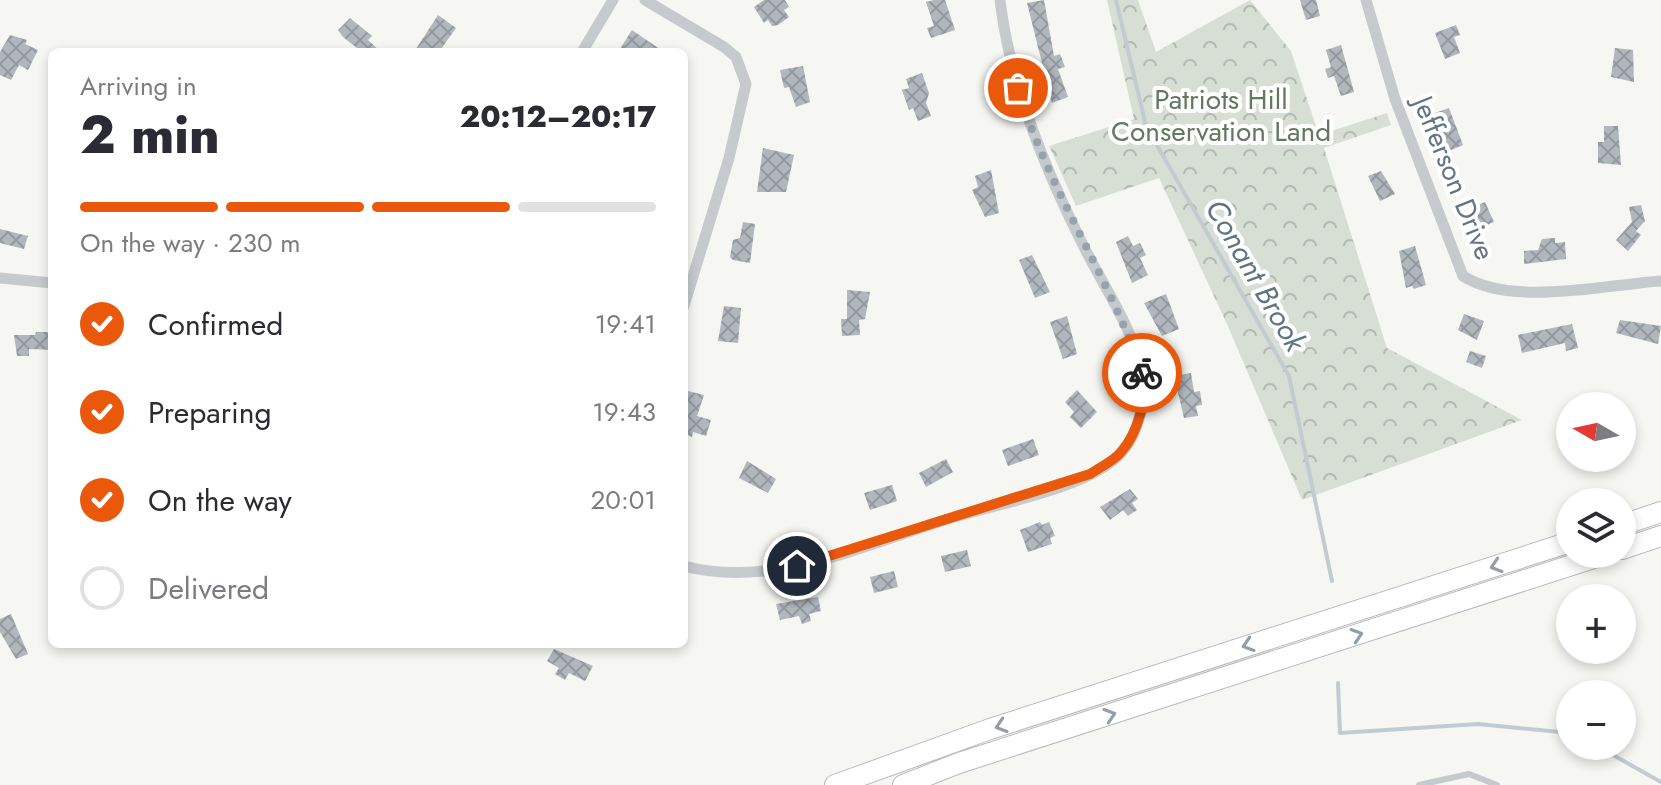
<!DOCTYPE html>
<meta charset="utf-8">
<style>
:root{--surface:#fff;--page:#f7f7f7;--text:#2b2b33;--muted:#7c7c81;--line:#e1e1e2;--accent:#ea580c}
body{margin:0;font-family:Jost,sans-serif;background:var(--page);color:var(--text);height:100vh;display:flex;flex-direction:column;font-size:30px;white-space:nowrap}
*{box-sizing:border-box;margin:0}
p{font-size:26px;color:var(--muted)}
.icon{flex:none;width:44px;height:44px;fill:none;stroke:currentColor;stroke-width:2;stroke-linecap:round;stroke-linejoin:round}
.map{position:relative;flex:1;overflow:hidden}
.drawer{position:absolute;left:48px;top:48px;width:640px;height:600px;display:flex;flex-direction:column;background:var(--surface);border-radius:12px;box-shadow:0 4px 12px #0003}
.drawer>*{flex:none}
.needle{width:52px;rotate:279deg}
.tools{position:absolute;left:1556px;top:392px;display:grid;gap:16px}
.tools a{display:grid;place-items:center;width:80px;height:80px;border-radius:50%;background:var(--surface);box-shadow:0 4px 12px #0003;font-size:40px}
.pin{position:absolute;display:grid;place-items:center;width:68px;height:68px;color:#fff;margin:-34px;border:4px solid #fff;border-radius:50%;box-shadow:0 2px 8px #0007}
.courier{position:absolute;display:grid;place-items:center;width:80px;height:80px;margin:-40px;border:6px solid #ea580c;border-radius:50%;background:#fff;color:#222;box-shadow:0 2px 10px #0007}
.headline em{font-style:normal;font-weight:800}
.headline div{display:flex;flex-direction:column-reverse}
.headline{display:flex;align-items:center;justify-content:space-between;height:136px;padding:0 32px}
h1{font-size:52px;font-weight:800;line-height:60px}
.bar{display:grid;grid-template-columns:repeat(4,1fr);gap:12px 8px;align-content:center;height:96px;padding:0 32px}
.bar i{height:10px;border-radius:6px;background:var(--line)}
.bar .active{background:var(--accent)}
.bar p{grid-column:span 4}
ol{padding:0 32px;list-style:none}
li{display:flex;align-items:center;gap:24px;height:88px}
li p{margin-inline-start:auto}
li .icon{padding:8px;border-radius:50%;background:var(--accent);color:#fff;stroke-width:4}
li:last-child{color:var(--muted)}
li i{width:44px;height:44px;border:4px solid var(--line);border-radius:50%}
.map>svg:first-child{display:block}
.forest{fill:url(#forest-crowns)}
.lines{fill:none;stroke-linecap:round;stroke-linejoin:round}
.stream{stroke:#c2cbd1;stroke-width:4}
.building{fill:url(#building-cross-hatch)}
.highway-casing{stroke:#b8bbbf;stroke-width:22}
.lane{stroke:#c6cacd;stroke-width:6}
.street{stroke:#c6cacd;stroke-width:11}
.highway{stroke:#fff;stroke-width:20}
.oneway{stroke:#929eaa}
.done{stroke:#97a2ac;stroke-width:8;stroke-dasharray:0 14.4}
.route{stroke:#ea580c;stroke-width:10}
.labels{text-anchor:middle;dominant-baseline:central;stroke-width:8;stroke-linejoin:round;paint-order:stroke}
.park-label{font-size:28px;fill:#62785f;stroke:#fff}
.street-label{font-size:28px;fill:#647486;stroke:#fff}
.water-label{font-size:30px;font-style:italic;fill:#5f7682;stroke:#fff}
</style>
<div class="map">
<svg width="1661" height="785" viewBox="0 0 1661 785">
<defs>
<pattern id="forest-crowns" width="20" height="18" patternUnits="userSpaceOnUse" patternTransform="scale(2)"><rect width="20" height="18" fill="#d7dfd4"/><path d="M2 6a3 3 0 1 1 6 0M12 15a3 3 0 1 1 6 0" fill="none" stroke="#b2b9b2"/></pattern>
<pattern id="building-cross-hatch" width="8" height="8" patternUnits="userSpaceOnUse" patternTransform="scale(2)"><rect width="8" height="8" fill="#b1b7bd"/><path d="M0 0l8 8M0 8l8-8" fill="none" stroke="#94999f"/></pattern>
</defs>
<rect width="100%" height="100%" fill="#f6f7f3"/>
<!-- forest -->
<path class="forest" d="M1107 0H1138L1156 52 1250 0 1291 51 1319 135 1387 113 1391 125 1324 148 1387 348 1522 420 1302 500 1227 324 1159 178 1076 206 1049 146 1134 119Z"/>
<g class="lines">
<!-- stream -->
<path class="stream" d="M1116 0 1146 126 1289 376 1332 581
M1338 683 1340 733 1478 724 1570 733
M1597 746 1661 782"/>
</g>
<!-- building -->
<path class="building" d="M764 0H785L789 7 784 10 789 17 778 25 772 26 768 20 764 23 754 7Z
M934 0H945L955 30 931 38 927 28 934 26 926 2Z
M1044 0 1054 56 1060 54 1065 67 1058 69 1068 97 1052 103 1027 3Z
M1300 0H1316L1320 16 1306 20Z
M438 15 456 28 439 52H414Z
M350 18 372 36 368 40 381 52H362L343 37 338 30Z
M1456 25 1460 35 1454 37 1460 53 1445 59 1435 33Z
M632 30 664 52H618Z
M10 35 27 40 25 44 38 50 28 70 19 65 11 80 0 75V52Z
M1341 45 1354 92 1341 96 1334 76 1328 78 1325 69 1331 67 1326 50Z
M1615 48 1633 50 1634 82 1611 77Z
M803 66 810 102 796 107 789 87 784 88 780 70Z
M922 73 929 93 926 103 931 116 918 121 913 108 909 110 902 90 909 88 906 79Z
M1449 108 1463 145 1449 151 1435 113Z
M1604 126H1618L1621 165 1598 163V142H1604Z
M763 148 794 155 786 192H757Z
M991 170 999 213 985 217 972 190 978 187 975 176Z
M1381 171 1395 194 1380 201 1368 176Z
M1485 202 1494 222 1480 228 1470 208Z
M1641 205 1645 221 1636 231 1641 235 1628 251 1616 240 1632 222 1629 207Z
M743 222 755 224 750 263 733 260 730 257 733 240 740 238Z
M0 229 28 236 24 249 0 243Z
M1128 236 1133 246 1140 243 1146 255 1140 258 1148 275 1132 283 1116 242Z
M1555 238V243L1565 242 1566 259 1524 264V251L1538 250 1542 239Z
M1415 246 1426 285 1414 289 1412 286 1406 288 1399 251Z
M1032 255 1050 292 1035 298 1019 260Z
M847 290 870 292 865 319 859 320 860 335 842 336 841 319H847Z
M1166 294 1179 329 1162 336 1144 303Z
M724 306 741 308 738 343 718 341Z
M1464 314 1484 321 1477 340 1458 330Z
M1067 316 1077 354 1063 359 1050 322Z
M1620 320 1661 326 1658 344 1616 333Z
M1572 324 1578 348 1566 351 1565 343 1522 353 1518 335Z
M36 332H52V350L29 349V356H17L14 335H35Z
M1470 351 1486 356 1482 368 1466 362Z
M1191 373 1194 392 1200 391 1202 405 1196 406 1198 416 1184 418 1174 376Z
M1077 390 1097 412 1081 428 1070 417 1074 412 1065 402Z
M688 391 704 395 697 416 711 420 706 436 693 432 692 437 684 434Z
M1033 439 1039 455 1008 466 1002 450Z
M946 459 953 472 926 487 919 473Z
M747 461 776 479 768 493 739 478Z
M892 485 897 501 870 510 864 493Z
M1130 489 1138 499 1132 503 1137 510 1128 516 1123 510 1110 520 1100 507Z
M1040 522 1042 525 1049 522 1055 536 1050 538 1052 544 1028 552 1020 530Z
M967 550 971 566 945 572 941 556Z
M894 571 898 587 874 593 870 577Z
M818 597 821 611 809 614 811 621 802 624 799 616 780 620 776 604Z
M11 614 28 654 16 659 0 632V619Z
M554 649 593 666 585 681 569 673 565 680 555 674 559 668 547 661Z"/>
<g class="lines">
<defs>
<path id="highway" d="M1622 525 1661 512
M1622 549 1661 536
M835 785 990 729 1570 542
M903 785 959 763 1606 554"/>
</defs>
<!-- highway casing -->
<use href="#highway" class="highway-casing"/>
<!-- lane -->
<path class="lane" d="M1419 785 1469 774 1497 785"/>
<!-- street -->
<path class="street" d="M645 0 724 47 736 57 746 84 729 158 684 306
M1366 0 1395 99 1463 276C1512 307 1604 285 1661 281
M582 52 613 0
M0 278 52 283
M684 566C773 590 869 543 954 517 1000 503 1090 488 1122 452 1137 435 1147 400 1143 378 1136 334 1106 290 1086 251 1047 174 1010 86 1000 0"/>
<!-- highway -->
<use href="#highway" class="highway"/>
</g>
<!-- one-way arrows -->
<defs><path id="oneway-chevron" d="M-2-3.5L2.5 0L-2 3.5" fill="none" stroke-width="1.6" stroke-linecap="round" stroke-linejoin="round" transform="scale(2)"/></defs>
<g class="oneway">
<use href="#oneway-chevron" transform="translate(1496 566) rotate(162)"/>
<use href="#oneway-chevron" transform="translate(1357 635) rotate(-18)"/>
<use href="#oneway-chevron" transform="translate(1248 645) rotate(162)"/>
<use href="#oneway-chevron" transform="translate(1110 715) rotate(-18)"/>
<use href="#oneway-chevron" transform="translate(1001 726) rotate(162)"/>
</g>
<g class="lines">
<!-- done -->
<path class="done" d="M1018 88C1047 188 1109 275 1142 373"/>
<!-- route -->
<path class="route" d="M797 566 1090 474C1100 467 1114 461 1121 452 1138 433 1148 397 1142 373"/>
</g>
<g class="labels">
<!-- park labels -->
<g class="park-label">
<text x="1221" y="99">Patriots Hill<tspan x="1221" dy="32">Conservation Land</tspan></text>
</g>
<!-- street labels -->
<g class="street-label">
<text transform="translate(1454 178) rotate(68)">Jefferson Drive</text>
</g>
<!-- water labels -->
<g class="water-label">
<text transform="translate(1256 275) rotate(60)">Conant Brook</text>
</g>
</g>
</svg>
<div class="tools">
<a><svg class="needle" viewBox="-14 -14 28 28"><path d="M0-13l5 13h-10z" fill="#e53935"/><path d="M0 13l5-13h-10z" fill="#7c7c81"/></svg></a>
<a><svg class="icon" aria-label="layers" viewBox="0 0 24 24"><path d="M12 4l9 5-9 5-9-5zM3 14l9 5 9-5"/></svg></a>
<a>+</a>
<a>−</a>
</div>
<div class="pin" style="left:1018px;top:88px;background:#ea580c"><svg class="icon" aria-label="bag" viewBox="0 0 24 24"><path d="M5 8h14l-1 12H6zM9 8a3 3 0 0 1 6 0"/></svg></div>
<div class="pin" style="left:797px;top:566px;background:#1f2937"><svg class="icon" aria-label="home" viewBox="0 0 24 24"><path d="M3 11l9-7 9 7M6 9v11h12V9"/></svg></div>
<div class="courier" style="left:1142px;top:373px"><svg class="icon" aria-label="bike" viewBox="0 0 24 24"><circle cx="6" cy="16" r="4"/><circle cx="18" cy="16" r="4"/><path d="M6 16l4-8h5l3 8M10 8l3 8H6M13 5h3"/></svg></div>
<section class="drawer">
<div class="headline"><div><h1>2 min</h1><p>Arriving in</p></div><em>20:12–20:17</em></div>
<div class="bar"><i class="active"></i><i class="active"></i><i class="active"></i><i></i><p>On the way · 230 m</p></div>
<ol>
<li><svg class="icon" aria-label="check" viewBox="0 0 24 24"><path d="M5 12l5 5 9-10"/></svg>Confirmed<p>19:41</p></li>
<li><svg class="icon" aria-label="check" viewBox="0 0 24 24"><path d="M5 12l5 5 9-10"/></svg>Preparing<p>19:43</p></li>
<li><svg class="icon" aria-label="check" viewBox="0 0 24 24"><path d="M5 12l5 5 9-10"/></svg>On the way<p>20:01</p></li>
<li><i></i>Delivered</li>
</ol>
</section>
</div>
